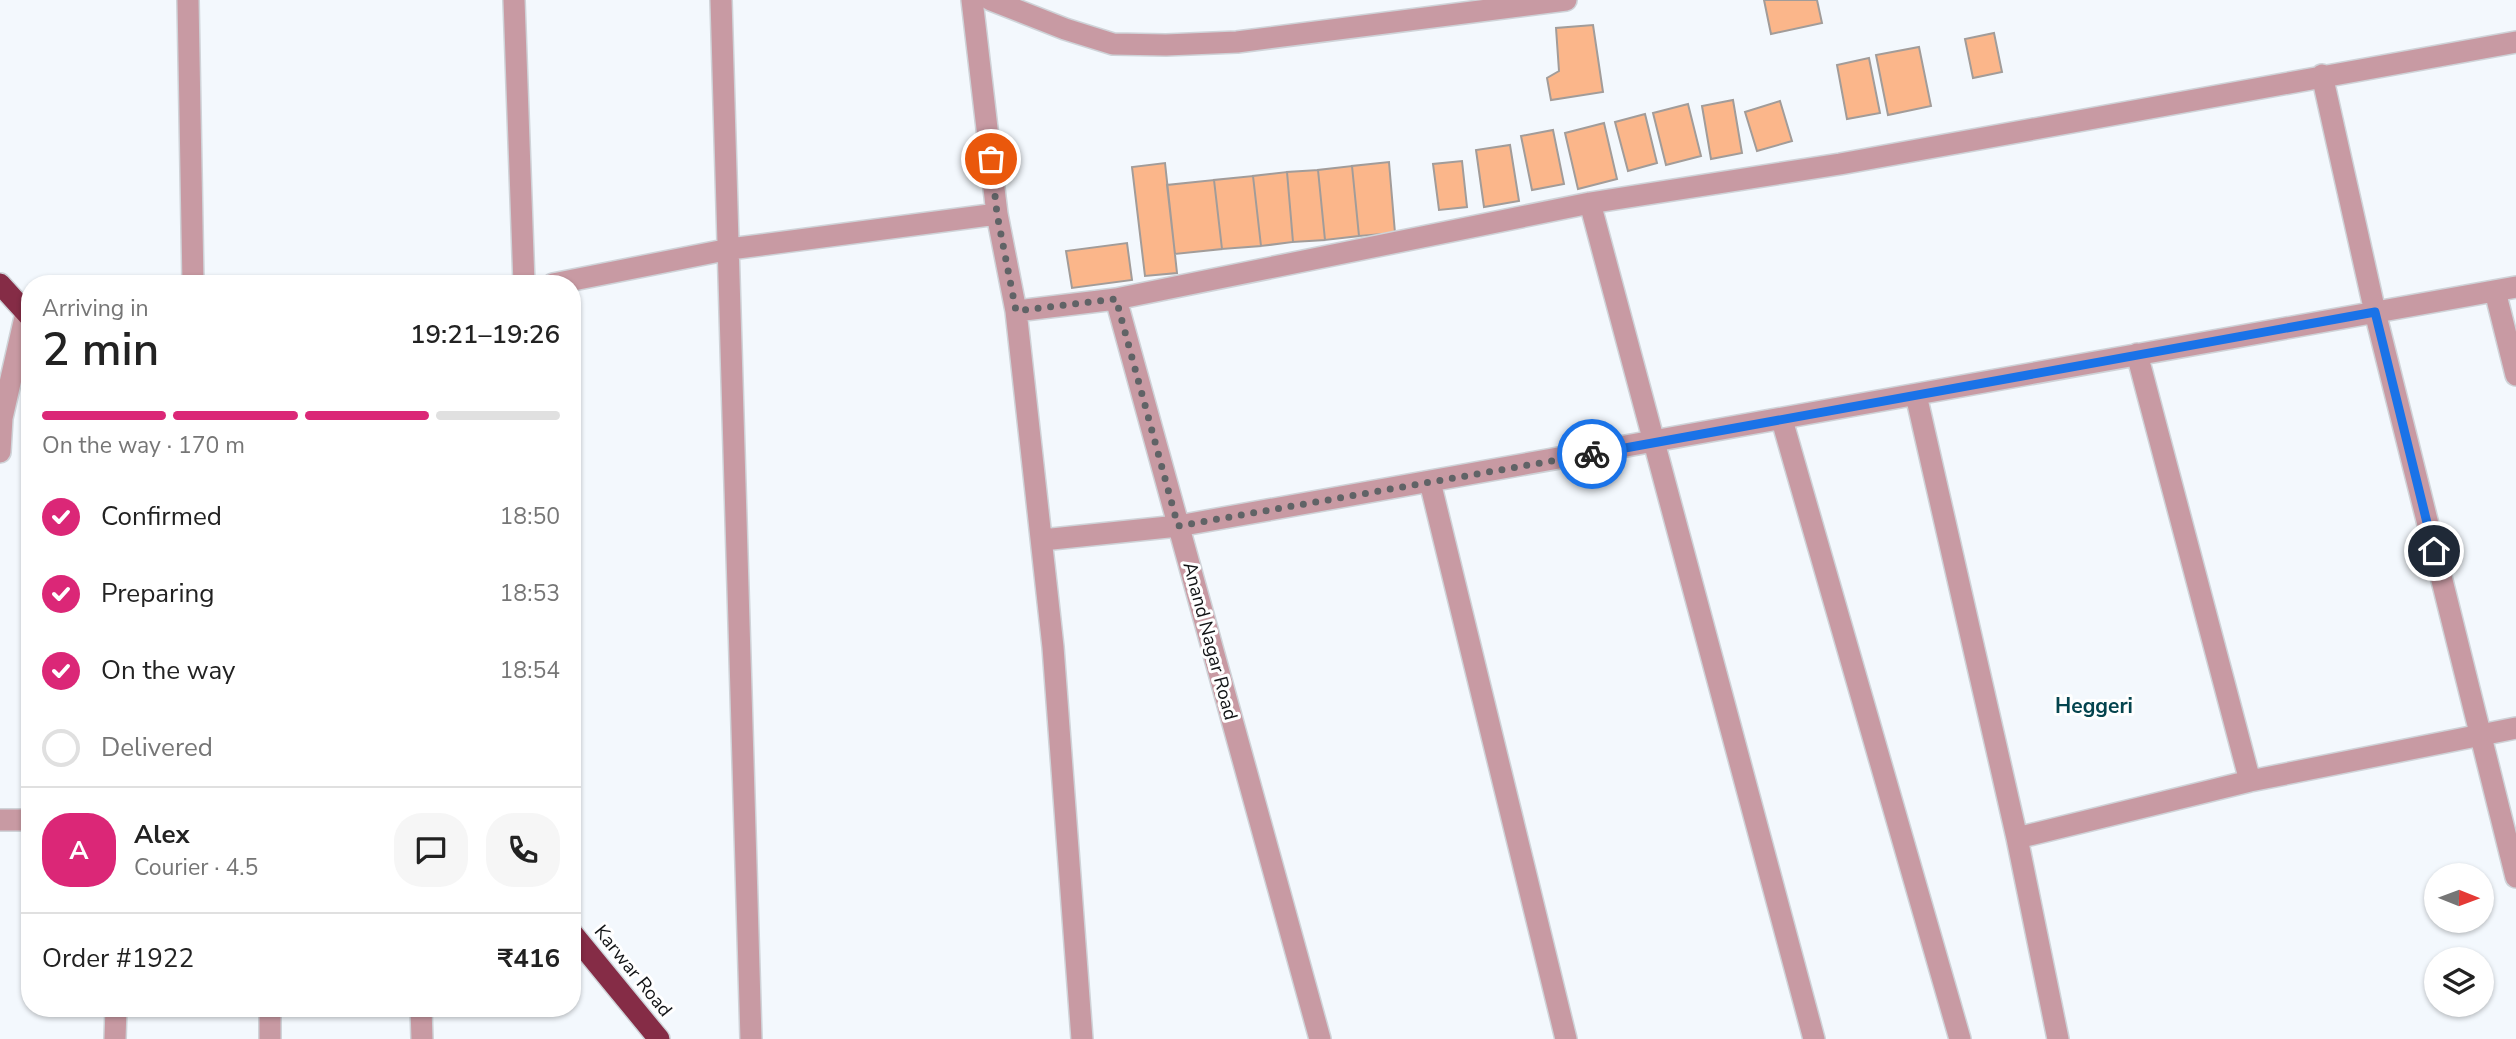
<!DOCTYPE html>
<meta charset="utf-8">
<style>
:root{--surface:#fff;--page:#f6f6f6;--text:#222;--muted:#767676;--line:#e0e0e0;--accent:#db2777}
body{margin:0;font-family:"Nunito Sans",sans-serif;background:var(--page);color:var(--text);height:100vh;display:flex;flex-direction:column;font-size:26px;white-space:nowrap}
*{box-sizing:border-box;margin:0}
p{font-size:23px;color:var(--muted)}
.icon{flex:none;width:38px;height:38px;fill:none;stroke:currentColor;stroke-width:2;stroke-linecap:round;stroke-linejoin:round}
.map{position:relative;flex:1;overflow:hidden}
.panel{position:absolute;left:21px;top:275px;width:560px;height:742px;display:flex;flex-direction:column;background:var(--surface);border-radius:28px;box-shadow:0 2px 5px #0004}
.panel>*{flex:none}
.needle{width:46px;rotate:91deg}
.buttons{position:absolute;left:2424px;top:863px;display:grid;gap:14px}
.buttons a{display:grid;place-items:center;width:70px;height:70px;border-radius:50%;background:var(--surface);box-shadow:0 2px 5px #0004;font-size:35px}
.pin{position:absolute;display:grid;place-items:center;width:60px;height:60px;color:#fff;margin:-30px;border:4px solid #fff;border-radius:50%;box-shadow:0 2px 7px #0007}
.courier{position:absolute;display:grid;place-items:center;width:70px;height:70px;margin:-35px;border:5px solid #1a73e8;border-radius:50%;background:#fff;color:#222;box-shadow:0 2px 9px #0007}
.overview em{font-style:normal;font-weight:600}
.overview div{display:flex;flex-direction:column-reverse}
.overview{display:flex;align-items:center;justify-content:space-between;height:119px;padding:0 21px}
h1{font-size:46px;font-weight:600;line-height:52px}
.bar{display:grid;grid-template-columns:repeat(4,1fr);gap:10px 7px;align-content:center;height:84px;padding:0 21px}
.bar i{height:9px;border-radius:5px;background:var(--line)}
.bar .current{background:var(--accent)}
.bar p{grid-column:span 4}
.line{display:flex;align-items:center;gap:18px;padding:0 21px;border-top:2px solid var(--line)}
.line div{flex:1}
.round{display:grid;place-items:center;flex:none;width:74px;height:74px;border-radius:28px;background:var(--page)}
ol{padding:0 21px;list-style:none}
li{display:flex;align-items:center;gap:21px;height:77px}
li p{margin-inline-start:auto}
li .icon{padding:7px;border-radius:50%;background:var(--accent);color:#fff;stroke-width:4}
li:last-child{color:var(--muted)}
li i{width:38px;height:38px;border:4px solid var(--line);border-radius:50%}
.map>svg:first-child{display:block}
.building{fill:#fbb68a;stroke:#a29c99;stroke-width:2}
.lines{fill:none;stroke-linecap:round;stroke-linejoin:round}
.minor-casing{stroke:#cfd3d8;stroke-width:24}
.highway-casing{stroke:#cfd3d8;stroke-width:24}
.minor{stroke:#c89aa3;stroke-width:21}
.highway{stroke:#852c46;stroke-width:21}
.done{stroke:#606366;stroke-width:7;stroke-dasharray:0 12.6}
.route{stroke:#1a73e8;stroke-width:9}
.labels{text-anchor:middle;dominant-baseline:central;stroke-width:6;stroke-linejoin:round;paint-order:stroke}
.street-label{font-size:19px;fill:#111315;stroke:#fff}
.neighbourhood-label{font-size:21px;font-weight:bold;fill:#04444e;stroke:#fff}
</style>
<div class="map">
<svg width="2516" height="1039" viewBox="0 0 2516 1039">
<rect width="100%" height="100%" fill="#f3f8fd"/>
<!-- building -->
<path class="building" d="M1764 0H1817L1822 23 1771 34Z
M1593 25 1603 92 1551 100 1547 78 1559 71 1556 28Z
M1994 33 2002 72 1973 78 1965 39Z
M1919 47 1931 106 1888 115 1876 55Z
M1869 58 1880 113 1847 119 1837 65Z
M1733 100 1742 153 1711 159 1702 106Z
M1780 101 1792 141 1757 151 1745 112Z
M1688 104 1701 156 1666 165 1653 113Z
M1645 114 1657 163 1628 171 1615 122Z
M1604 123 1617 179 1578 189 1565 133Z
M1553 130 1564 184 1532 190 1521 136Z
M1510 145 1519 201 1484 207 1476 150Z
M1462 161 1467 207 1439 210 1433 164Z
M1389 162 1395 233 1359 236 1352 166Z
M1165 163 1177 273 1145 276 1132 167Z
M1352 166 1359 236 1325 240 1318 170Z
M1318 170 1325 240 1293 242 1287 172Z
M1287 172 1293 242 1261 246 1253 176Z
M1253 176 1261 246 1222 249 1214 180Z
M1214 180 1222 249 1175 254 1167 185Z
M1127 243 1132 280 1072 288 1066 251Z"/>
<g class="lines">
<defs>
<path id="minor" d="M188 0 193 284
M514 0 524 284
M721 0 751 1039
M972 0 997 214 1016 311 1053 647 1082 1039
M991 0 1065 29 1113 44 1166 45 1237 42 1566 0
M2322 75 2375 312 2516 877
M1590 203 1814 1039
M553 284 730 249 997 214
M2495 291 2516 375
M1116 299 1590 203 1840 164 2516 42
M1016 311 1116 299 1320 1039
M1916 395 2017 838 2058 1039
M1782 420 1960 1039
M0 452 2 418 26 313
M1430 482 1566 1039
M1042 540 1178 526 2516 287
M2250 781 2516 728
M0 820H30
M2017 838 2250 781 2137 354
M270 1008V1039
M421 1008 422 1039
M115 1039 116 1008"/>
<path id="highway" d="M0 284 30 317
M572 933 659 1039"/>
</defs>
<!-- minor casing -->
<use href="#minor" class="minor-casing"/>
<!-- highway casing -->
<use href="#highway" class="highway-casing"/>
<!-- minor -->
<use href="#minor" class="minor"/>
<!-- highway -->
<use href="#highway" class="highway"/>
</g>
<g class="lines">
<!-- done -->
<path class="done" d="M991 159 997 214 1016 311 1116 299 1178 526 1592 454"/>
<!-- route -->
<path class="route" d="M1592 454 2375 312 2434 551"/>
</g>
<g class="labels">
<!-- street labels -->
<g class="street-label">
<text transform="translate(1210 641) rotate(75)">Anand Nagar Road</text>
<text transform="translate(633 971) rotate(51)">Karwar Road</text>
</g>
<!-- neighbourhood labels -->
<g class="neighbourhood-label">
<text x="2094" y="706">Heggeri</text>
</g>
</g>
</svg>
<div class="buttons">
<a><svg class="needle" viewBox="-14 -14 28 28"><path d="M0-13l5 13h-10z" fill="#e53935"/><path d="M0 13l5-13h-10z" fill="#767676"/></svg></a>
<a><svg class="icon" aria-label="layers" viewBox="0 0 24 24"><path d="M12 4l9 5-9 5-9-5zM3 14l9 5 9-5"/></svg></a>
</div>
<div class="pin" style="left:991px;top:159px;background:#ea580c"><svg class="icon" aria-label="bag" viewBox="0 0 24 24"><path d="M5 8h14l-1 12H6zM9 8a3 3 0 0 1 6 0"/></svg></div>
<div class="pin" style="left:2434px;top:551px;background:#1f2937"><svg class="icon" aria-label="home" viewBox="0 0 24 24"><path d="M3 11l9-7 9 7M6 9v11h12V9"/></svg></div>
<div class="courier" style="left:1592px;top:454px"><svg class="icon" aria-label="bike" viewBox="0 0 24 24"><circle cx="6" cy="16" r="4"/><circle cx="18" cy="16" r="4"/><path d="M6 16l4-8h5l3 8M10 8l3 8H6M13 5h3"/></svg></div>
<section class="panel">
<div class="overview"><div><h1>2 min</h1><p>Arriving in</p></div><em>19:21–19:26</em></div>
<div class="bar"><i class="current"></i><i class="current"></i><i class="current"></i><i></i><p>On the way · 170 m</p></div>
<ol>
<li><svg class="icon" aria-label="check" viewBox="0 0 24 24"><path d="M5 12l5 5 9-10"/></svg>Confirmed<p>18:50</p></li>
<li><svg class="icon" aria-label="check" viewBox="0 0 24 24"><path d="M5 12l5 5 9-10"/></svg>Preparing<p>18:53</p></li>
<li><svg class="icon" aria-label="check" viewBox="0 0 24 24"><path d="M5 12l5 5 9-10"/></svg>On the way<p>18:54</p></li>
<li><i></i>Delivered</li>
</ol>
<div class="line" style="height:126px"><b class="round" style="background:var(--accent);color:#fff">A</b><div><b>Alex</b><p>Courier · 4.5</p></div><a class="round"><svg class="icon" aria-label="chat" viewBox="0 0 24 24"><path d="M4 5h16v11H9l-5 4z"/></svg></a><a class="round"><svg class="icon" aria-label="phone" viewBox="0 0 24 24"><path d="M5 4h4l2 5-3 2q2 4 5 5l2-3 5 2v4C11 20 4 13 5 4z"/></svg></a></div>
<div class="line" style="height:91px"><div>Order #1922</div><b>₹416</b></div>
</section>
</div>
